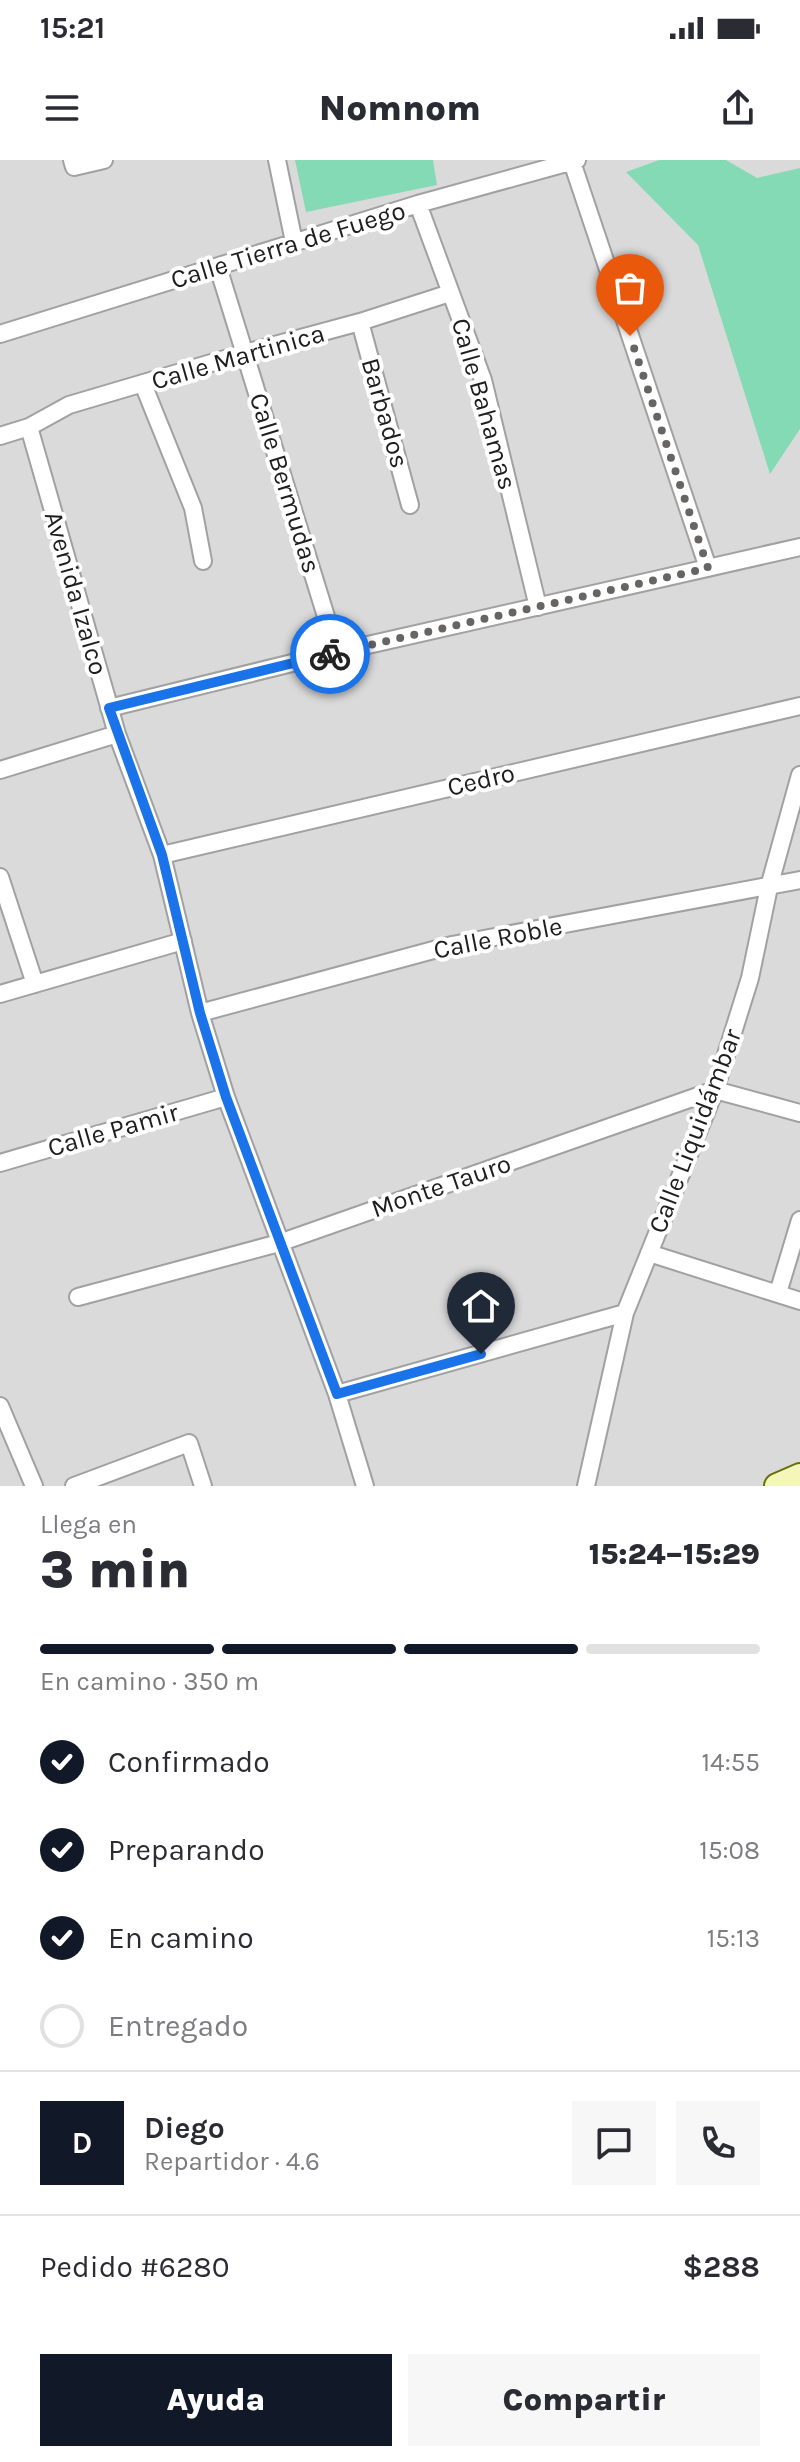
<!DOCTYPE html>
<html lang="es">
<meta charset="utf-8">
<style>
:root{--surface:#fff;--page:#f7f7f7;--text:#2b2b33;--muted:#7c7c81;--line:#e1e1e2;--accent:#111827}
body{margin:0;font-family:Karla,sans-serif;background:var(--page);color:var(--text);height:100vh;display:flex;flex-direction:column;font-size:30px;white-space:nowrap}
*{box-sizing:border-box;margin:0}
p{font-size:26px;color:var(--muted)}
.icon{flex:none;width:44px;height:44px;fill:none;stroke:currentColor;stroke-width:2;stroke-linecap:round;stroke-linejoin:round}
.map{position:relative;height:1326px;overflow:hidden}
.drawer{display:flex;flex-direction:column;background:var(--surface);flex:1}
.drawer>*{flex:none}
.pin{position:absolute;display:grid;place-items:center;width:68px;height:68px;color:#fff;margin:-82px -34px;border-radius:50% 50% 50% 0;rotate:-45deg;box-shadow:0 0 8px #0007}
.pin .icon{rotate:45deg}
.courier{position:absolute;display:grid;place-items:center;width:80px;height:80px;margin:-40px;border:6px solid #1a73e8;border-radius:50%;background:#fff;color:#222;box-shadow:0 2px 10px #0007}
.summary em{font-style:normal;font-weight:800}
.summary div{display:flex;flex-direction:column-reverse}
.summary{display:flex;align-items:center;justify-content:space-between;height:136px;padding:0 40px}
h1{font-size:52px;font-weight:800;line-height:60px}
.bar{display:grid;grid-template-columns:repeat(4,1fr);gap:12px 8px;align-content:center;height:96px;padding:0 40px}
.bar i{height:10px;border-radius:6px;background:var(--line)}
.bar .active{background:var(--accent)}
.bar p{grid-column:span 4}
.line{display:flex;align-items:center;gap:20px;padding:0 40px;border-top:2px solid var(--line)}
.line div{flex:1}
.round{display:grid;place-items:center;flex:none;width:84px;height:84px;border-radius:0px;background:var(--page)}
ol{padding:0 40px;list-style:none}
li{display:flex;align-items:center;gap:24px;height:88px}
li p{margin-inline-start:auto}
li .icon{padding:8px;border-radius:50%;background:var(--accent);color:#fff;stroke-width:4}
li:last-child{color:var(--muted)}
li i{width:44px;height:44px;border:4px solid var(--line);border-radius:50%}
.cta{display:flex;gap:16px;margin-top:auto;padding:16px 40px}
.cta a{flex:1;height:92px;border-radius:0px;background:var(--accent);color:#fff;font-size:32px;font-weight:800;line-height:92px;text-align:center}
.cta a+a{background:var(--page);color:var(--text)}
.status{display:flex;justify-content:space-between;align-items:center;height:56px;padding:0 40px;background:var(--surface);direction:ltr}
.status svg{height:22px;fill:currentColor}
header{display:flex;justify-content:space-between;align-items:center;height:104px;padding:0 40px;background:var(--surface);font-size:36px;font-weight:800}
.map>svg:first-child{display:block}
.residential{fill:#dbdada}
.pitch{fill:#85dab6}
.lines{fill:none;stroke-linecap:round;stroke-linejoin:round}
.minor-casing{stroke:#a1a1a1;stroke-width:20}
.secondary-casing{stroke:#676f0a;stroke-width:28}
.minor{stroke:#fff;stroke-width:16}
.secondary{stroke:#f5f6ba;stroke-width:24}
.done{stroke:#666563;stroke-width:8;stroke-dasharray:0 14.4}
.route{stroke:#1a73e8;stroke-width:10}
.labels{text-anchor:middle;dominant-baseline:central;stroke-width:8;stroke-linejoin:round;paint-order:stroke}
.street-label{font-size:26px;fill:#1d1d1d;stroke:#fff}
</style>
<div class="status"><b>15:21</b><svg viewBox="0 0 49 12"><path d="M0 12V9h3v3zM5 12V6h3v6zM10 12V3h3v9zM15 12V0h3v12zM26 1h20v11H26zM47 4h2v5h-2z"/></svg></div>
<header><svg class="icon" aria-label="menu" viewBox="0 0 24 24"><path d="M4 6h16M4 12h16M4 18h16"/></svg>Nomnom<svg class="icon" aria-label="share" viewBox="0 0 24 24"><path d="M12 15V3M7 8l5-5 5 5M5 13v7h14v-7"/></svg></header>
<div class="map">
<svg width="800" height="1326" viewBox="0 0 800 1326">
<rect width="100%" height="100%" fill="#eeeae4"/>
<!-- residential -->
<path class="residential" d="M0 0H800V1326H0Z"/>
<!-- pitch -->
<path class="pitch" d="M295 0H433L437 25 306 52Z
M659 0H726L757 18 800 8V269L770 314 698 85 626 12Z"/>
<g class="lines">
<defs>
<path id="minor" d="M72 0 74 7 104 0
M277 0 294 82
M572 2 708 408
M418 44 483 220 538 447
M218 107 337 492
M360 162 410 345
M0 174 418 44 577 0
M143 224 193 348 203 401
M29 267 117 574 162 695 200 853 226 937 337 1234 365 1326
M0 276 29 267 69 245 245 193 360 162 450 133
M109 548 337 492 800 387
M0 610 117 574
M162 695 800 546
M0 717 35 824
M0 834 183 781
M200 853 452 785 800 720
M0 1003 226 937
M649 1093 800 1141
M778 1133 800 1060
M78 1137 279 1083 715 930 800 953
M337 1234 625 1153
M0 1246 34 1326
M74 1326 189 1283 203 1326
M586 1326 625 1153 715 930 750 818 769 727 800 615"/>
<path id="secondary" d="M777 1326 800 1316"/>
</defs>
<!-- minor casing -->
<use href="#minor" class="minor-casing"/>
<!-- secondary casing -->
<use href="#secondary" class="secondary-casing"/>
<!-- minor -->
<use href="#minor" class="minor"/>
<!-- secondary -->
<use href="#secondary" class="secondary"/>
</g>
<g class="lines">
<!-- done -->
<path class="done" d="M330 494 708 408 630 176"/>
<!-- route -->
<path class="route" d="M330 494 109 548 162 695 200 853 226 937 337 1234 481 1194"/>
</g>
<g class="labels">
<!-- street labels -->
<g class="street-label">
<text transform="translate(288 85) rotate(-17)">Calle Tierra de Fuego</text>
<text transform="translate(238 197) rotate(-16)">Calle Martinica</text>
<text transform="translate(484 244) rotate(74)">Calle Bahamas</text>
<text transform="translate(385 253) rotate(74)">Barbados</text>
<text transform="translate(285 323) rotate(73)">Calle Bermudas</text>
<text transform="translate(76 433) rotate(74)">Avenida Izalco</text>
<text transform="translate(481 620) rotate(-13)">Cedro</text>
<text transform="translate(498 778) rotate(-11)">Calle Roble</text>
<text transform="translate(113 970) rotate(-16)">Calle Pamir</text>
<text transform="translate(695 971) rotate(-69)">Calle Liquidámbar</text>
<text transform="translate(441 1026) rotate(-19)">Monte Tauro</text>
</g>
</g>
</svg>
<div class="pin" style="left:630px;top:176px;background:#ea580c"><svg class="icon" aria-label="bag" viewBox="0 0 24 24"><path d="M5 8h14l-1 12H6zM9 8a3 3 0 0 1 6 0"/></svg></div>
<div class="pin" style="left:481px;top:1194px;background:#1f2937"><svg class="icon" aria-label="home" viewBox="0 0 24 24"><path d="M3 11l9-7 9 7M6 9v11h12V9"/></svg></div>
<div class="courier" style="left:330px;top:494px"><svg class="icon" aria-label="bike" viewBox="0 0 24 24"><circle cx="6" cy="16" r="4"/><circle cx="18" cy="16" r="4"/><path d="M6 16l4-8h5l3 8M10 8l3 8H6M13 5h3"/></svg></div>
</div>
<section class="drawer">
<div class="summary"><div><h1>3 min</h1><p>Llega en</p></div><em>15:24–15:29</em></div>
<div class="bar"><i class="active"></i><i class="active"></i><i class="active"></i><i></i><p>En camino · 350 m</p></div>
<ol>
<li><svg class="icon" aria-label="check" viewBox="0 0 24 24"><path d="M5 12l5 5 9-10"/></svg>Confirmado<p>14:55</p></li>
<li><svg class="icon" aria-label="check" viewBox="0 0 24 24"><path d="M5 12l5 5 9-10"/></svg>Preparando<p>15:08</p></li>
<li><svg class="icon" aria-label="check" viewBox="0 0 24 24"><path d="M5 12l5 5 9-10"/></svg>En camino<p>15:13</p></li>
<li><i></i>Entregado</li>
</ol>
<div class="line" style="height:144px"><b class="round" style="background:var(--accent);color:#fff">D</b><div><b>Diego</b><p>Repartidor · 4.6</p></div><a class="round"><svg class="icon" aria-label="chat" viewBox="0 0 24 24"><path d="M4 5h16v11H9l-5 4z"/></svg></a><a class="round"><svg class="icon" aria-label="phone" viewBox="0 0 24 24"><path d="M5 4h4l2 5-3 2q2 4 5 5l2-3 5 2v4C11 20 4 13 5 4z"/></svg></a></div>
<div class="line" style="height:104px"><div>Pedido #6280</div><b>$288</b></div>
<div class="cta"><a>Ayuda</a><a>Compartir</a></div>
</section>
